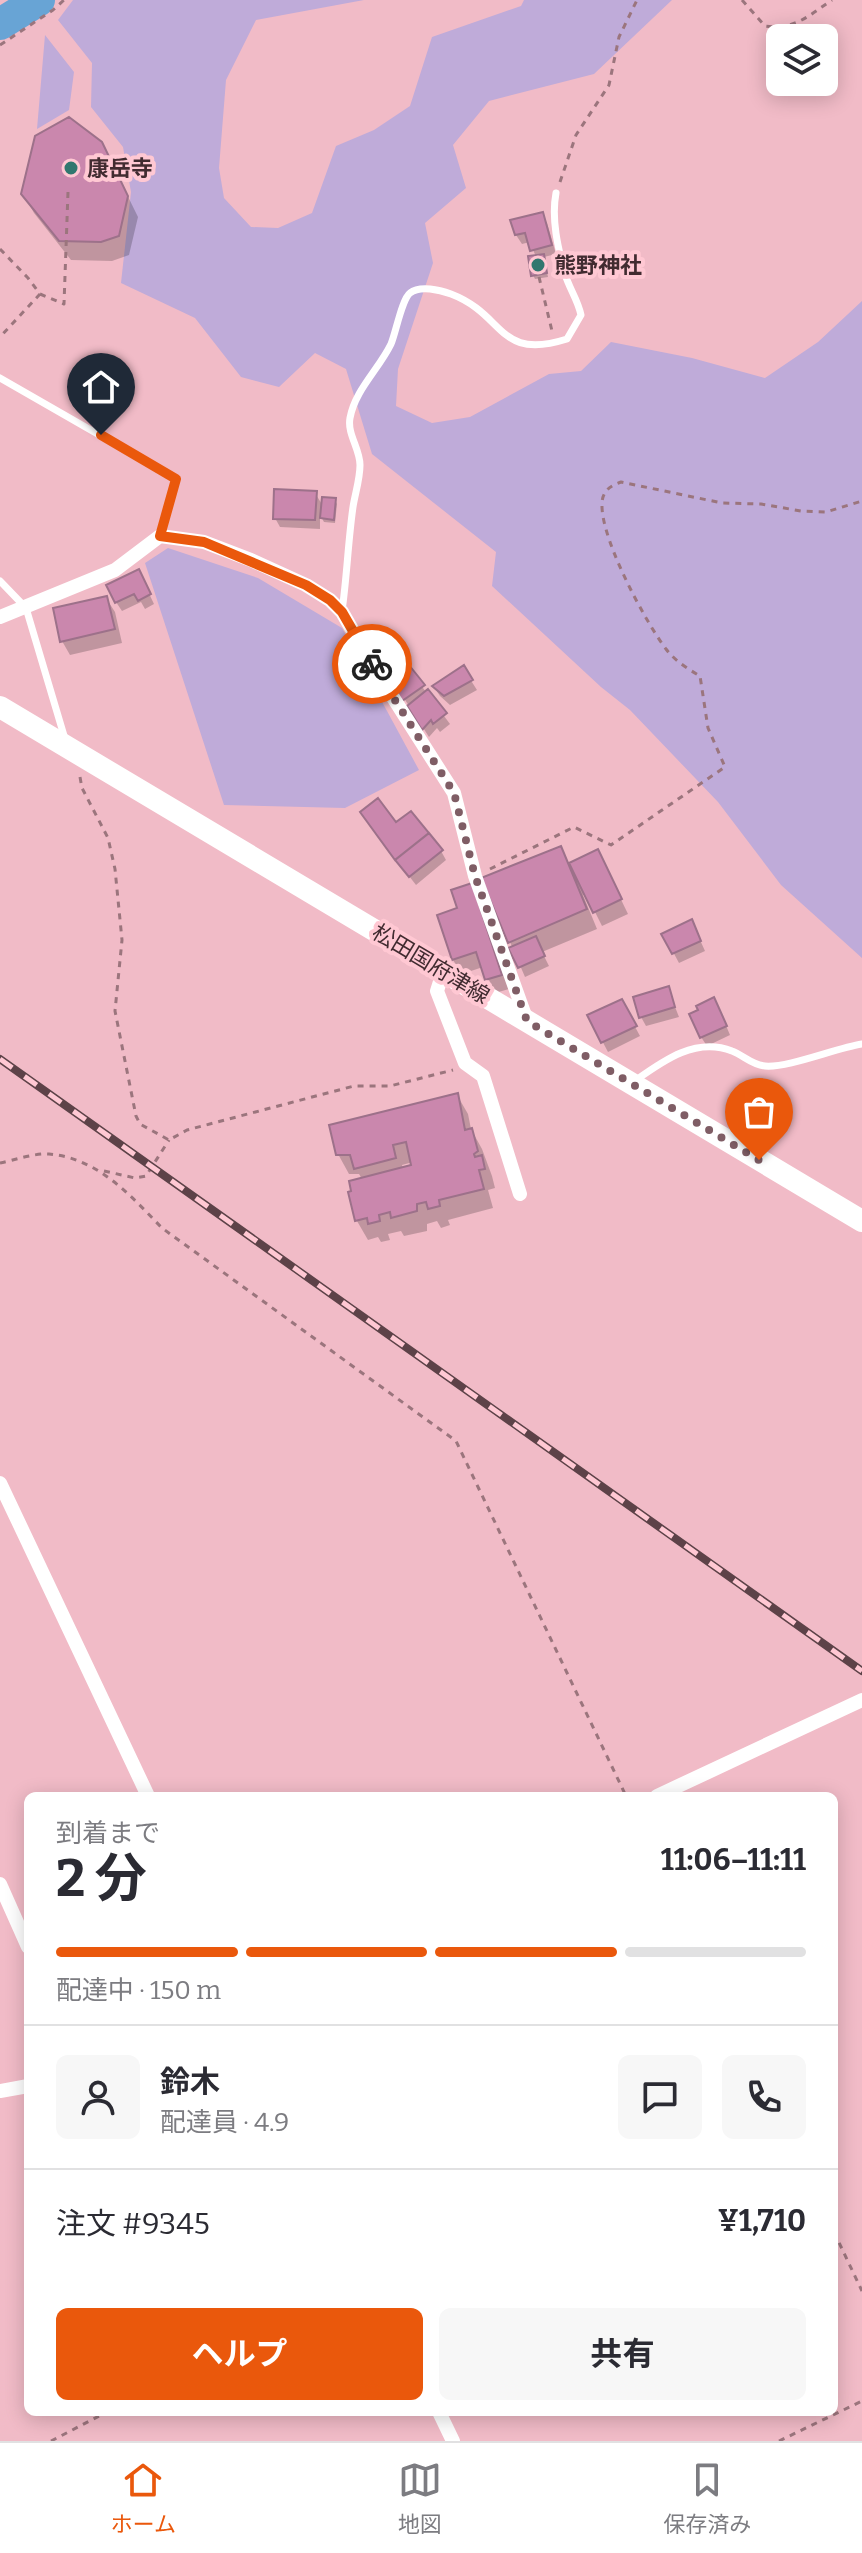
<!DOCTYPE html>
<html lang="ja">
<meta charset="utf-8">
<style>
:root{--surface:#fff;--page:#f7f7f7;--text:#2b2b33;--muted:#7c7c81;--line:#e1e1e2;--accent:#ea580c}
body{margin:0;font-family:Bitter,"Noto Sans JP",serif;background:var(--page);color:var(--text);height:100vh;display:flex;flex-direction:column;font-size:30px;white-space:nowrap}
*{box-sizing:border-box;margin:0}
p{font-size:26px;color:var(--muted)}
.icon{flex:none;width:44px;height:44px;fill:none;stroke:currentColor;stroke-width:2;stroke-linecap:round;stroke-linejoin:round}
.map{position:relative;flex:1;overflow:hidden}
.side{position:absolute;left:24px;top:1792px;width:814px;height:624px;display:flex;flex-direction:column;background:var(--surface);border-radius:12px;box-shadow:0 4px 20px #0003}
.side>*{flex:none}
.controls{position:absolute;left:766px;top:24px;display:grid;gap:16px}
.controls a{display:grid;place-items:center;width:72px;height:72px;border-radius:12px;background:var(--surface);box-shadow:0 4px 20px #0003;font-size:40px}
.pin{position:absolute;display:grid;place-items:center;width:68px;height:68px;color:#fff;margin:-82px -34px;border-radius:50% 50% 50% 0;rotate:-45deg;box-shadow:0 0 8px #0007}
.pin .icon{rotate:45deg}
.courier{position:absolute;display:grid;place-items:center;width:80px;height:80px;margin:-40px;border:6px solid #ea580c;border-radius:50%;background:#fff;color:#222;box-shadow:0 2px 10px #0007}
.headline em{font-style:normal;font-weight:700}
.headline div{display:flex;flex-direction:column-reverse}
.headline{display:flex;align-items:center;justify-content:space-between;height:136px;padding:0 32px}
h1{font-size:52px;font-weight:700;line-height:60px}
.bar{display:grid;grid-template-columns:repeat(4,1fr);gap:12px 8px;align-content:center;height:96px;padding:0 32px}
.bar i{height:10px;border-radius:6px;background:var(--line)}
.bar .active{background:var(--accent)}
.bar p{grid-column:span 4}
.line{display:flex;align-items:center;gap:20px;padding:0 32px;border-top:2px solid var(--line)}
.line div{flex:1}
.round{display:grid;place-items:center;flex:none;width:84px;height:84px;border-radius:12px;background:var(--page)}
.cta{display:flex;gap:16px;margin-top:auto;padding:16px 32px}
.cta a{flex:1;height:92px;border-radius:12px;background:var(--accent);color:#fff;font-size:32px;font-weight:700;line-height:92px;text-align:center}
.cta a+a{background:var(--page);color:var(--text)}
.tabs{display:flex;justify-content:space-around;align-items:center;height:112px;border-top:2px solid var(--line);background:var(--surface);font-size:22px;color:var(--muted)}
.tabs a{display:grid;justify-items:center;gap:4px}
.tabs .active{color:var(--accent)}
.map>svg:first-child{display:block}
.green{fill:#bfabd9}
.shadow{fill:#0003;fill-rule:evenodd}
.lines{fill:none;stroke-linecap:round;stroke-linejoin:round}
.river{stroke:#68a4d5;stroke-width:32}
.building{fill:#ca87ad;stroke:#9d718a;stroke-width:2}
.path{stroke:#9b757d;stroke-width:3;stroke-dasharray:6 6;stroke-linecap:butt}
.service{stroke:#fff;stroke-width:7}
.minor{stroke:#fff;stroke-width:14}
.primary{stroke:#fff;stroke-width:22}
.rail-casing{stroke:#5d4248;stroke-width:8}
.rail{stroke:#ffc8d3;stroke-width:5;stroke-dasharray:15;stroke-linecap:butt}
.done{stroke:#7f5d65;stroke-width:8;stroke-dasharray:0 14.4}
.route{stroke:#ea580c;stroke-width:10}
.poi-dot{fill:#31776f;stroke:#ffc8d3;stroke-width:3}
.labels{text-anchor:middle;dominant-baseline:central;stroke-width:8;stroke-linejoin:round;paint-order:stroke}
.poi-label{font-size:22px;font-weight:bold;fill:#412b30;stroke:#ffc8d3;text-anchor:start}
.street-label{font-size:22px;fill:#412b30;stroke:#ffc8d3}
</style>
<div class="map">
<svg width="862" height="2441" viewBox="0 0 862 2441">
<rect width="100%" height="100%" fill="#f1bbc7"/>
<!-- green -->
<path class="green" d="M73 0H364L256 20 226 80 219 168 224 198 251 227 278 228 312 213 336 146 374 130 410 106 432 37 521 6 524 0H672L594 74 489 101 453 145 466 188 425 223 433 263 398 369 396 406 432 423 470 417 549 374 581 371 611 342 692 358 765 378 818 342 862 301V958L781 885 718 802 630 710 601 687 492 586 496 552 372 454 346 369 315 353 279 387 241 377 195 318 121 283 131 192 123 147 91 107 92 63 58 20Z
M45 35 74 72 69 110 37 129Z
M168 548 258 578 342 628 419 770 345 808 224 805 145 563Z"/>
<!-- shadow -->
<path class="shadow" d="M112 164 138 217 129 255 112 261 71 260 34 213 23 193Z
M542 214 547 223 556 254 544 257 548 277 535 279 533 275 536 257 530 242 522 244 516 235Z
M315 493 323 506 335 500 337 504 335 523 324 522 320 515V529L280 527 275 518Z
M143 581 154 604 145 609 141 602 122 611 116 602Z
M106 598 115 612 122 643 70 655 62 641Z
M408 668 450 724 440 732 437 728 429 737 391 678Z
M463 668 477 690 450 705 440 696 434 687Z
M395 825 441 851 446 860 416 885 371 827Z
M560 848 570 865 598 852 628 914 602 926 586 894 583 895 597 929 542 952 549 966 525 977 510 942Z
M471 886 509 989 495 993 483 967 462 974 453 960 459 910Z
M696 931 705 951 679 963 664 935Z
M668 989 679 1017 646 1026 641 1017Z
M621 1001 640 1036 608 1052 589 1016Z
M719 1009 730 1035 707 1046 701 1037Z
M457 1095 468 1114 471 1129 482 1149 492 1176 495 1188 488 1190 493 1208 448 1220 450 1225 441 1228 437 1221 427 1224V1231L404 1236 401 1231 388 1234 390 1240 381 1242 378 1237 368 1240 357 1221 350 1193 362 1179 359 1174H349L338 1154ZM413 1162 414 1166 403 1169 402 1165Z"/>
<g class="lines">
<!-- river -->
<path class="river" d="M0 24 39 0"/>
</g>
<!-- building -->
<path class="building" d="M69 117 102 142 128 196 119 236 101 242 59 241 21 194 35 136Z
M543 212 552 245 530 251 525 233 515 235 510 220Z
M544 254 547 273 531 276 528 256Z
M274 489 317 491 315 520 273 519Z
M322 497 336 498 334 520 320 518Z
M139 569 151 594 138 601 134 594 115 603 106 585Z
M107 596 115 629 60 642 53 608Z
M409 665 425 685 402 701 388 677Z
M464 665 473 680 444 696 432 686Z
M428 689 447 713 433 724 431 720 422 730 407 706Z
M378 798 396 822 411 811 429 833 395 860 360 812Z
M429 833 443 850 409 877 395 860Z
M561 846 587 909 508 943 481 878Z
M598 849 622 899 593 913 569 863Z
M472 883 502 975 485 980 476 952 452 960 437 915 457 908 451 890Z
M692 919 701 941 672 954 661 934Z
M536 936 545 956 518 968 508 948Z
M669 986 675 1007 639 1018 633 997Z
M714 997 727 1026 700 1038 689 1014 698 1010 696 1006Z
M622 999 637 1026 601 1043 587 1015Z
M458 1093 465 1130 472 1128 478 1151 474 1154 475 1157 482 1155 485 1169 479 1170 484 1189 439 1200 440 1206 428 1209 426 1202 417 1204V1211L391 1218 390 1212 379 1215 380 1221 368 1224 367 1218 355 1221 348 1192 351 1191 349 1181 411 1165 406 1142 393 1145 396 1158 354 1169 350 1155H336L329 1125Z"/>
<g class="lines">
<!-- path -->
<path class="path" d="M742 0 765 26C795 30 808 16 832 0
M0 45 53 10 64 0
M560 182 576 135 609 85 619 37 637 0
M0 249 28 278 40 294 0 337
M539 277 552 331
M40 294 64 304 68 192
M80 777 82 788 108 838 115 869 122 940 115 1011 136 1116 140 1124 169 1140 187 1130 354 1086H390L453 1070
M490 869 574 827 611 845 725 767 708 728 700 676C688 669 675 661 666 649 646 623 594 528 603 497 606 488 613 485 621 482L722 503 761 504 801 511 826 512 862 501
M0 1163C15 1160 34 1153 49 1154 98 1158 131 1196 162 1228L456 1441 626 1796
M104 1171 135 1178 146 1176 169 1140
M834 2232 862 2291
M51 2441 107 2412
M779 2441 862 2401"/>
<!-- service -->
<path class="service" d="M0 378 176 479 160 535
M0 581 26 608 65 739
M342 611C347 576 348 542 353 507 355 494 360 479 360 465 360 449 347 434 350 418 355 390 379 369 391 344 396 332 402 299 410 293 420 285 440 290 451 294 506 315 497 361 567 339L581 315C578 300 569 288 565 274 558 248 551 219 556 193
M636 1080C664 1060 696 1037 732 1051 743 1055 752 1065 765 1066 788 1068 836 1048 862 1044"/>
<!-- minor -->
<path class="minor" d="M0 617 115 570 160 536 204 542 251 560 306 585 330 600 342 612 373 666 454 793 475 876 527 1021
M443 972 437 991 465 1063 483 1076 520 1194
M0 1483 148 1796
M657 1796 862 1700
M0 1884 28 1947
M0 2091 28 2086
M439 2412 453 2441"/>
<!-- primary -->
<path class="primary" d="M0 707 862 1221"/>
<defs>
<path id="rail" d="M0 1059 862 1671"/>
</defs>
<!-- rail casing -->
<use href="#rail" class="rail-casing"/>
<!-- rail -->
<use href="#rail" class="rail"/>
</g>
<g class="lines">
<!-- done -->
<path class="done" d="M372 664 454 793 475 876 527 1021 759 1160"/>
<!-- route -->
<path class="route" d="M101 435 176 479 160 536 204 542 306 585 330 600 342 612 372 664"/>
</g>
<!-- markers -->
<g class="poi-dot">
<circle cx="71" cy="168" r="8"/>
<circle cx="538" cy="265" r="8"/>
</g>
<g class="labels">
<!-- poi labels -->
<g class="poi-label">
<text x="87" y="168">康岳寺</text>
<text x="554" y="265">熊野神社</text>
</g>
<!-- street labels -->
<g class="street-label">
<text transform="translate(431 964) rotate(31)">松田国府津線</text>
</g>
</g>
</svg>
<div class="controls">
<a><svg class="icon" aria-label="layers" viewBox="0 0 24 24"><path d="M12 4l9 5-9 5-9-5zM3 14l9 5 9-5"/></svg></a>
</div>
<div class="pin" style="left:759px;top:1160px;background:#ea580c"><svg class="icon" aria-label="bag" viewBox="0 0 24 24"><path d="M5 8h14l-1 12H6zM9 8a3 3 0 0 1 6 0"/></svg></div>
<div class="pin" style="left:101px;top:435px;background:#1f2937"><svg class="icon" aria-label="home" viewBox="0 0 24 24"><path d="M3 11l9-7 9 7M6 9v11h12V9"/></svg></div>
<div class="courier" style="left:372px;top:664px"><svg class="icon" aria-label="bike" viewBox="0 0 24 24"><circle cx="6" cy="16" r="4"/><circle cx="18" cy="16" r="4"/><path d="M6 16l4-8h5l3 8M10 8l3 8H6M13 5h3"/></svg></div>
<section class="side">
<div class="headline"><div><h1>2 分</h1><p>到着まで</p></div><em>11:06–11:11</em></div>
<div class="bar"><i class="active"></i><i class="active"></i><i class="active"></i><i></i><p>配達中 · 150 m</p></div>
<div class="line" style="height:144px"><a class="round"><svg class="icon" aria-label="person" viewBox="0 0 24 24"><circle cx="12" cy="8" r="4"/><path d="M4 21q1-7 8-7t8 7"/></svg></a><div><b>鈴木</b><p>配達員 · 4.9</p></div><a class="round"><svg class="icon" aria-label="chat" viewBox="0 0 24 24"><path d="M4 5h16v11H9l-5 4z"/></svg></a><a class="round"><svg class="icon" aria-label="phone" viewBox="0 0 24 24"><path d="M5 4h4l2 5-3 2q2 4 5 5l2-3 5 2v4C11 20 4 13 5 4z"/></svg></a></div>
<div class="line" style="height:104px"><div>注文 #9345</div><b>¥1,710</b></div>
<div class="cta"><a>ヘルプ</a><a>共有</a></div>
</section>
</div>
<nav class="tabs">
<a class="active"><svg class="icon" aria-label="home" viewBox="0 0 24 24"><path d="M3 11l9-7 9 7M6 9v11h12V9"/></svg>ホーム</a>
<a><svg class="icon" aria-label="map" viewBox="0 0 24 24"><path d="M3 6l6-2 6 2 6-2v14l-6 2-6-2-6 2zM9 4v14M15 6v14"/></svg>地図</a>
<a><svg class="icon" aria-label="saved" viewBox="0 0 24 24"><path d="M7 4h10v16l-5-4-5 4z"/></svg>保存済み</a>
</nav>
